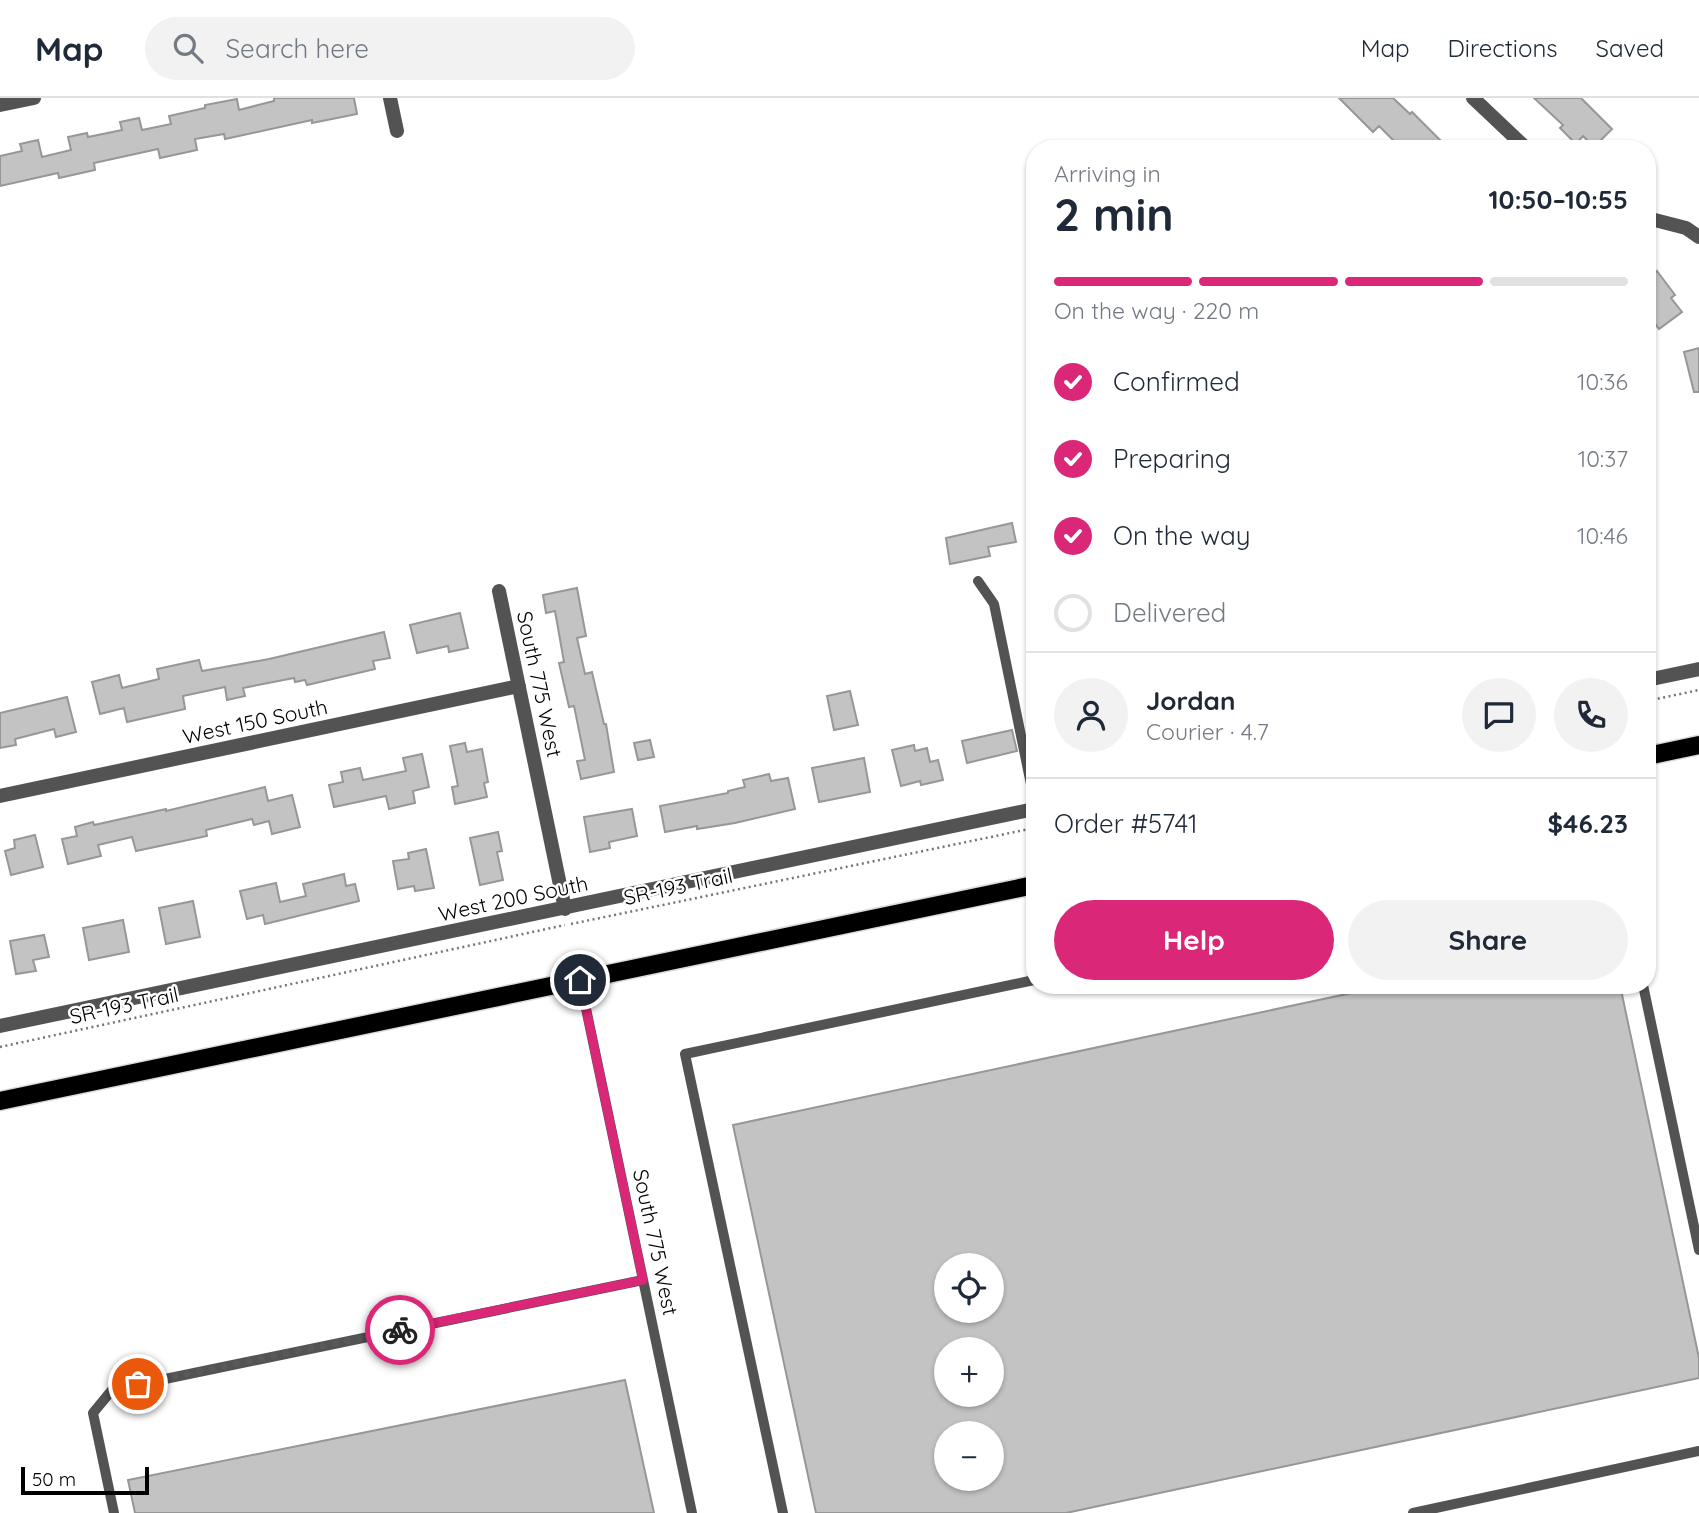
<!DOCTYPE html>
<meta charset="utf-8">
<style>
:root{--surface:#fff;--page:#f2f2f3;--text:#1f2937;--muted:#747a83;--line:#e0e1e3;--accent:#db2777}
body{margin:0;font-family:Quicksand,sans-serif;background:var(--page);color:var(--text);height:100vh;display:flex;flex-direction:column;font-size:26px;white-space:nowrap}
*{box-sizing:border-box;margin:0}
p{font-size:23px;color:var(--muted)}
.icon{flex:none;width:38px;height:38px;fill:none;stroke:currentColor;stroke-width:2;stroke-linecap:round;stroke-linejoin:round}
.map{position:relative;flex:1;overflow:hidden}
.drawer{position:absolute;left:1026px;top:42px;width:630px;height:854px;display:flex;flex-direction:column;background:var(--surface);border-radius:28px;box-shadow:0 2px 5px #0004}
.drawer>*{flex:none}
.fabs{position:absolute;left:934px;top:1155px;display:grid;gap:14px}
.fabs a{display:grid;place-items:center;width:70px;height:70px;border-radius:50%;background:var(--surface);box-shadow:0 2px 5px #0004;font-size:35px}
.scale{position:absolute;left:21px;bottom:18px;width:128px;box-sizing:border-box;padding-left:7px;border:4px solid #000;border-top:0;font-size:19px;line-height:24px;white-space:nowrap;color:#000;-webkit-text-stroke:5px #fff;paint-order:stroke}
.pin{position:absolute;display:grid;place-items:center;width:60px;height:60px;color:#fff;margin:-30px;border:4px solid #fff;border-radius:50%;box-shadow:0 2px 7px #0007}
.courier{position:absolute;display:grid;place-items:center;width:70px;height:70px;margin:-35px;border:5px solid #db2777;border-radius:50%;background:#fff;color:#222;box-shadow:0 2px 9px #0007}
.head em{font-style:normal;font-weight:700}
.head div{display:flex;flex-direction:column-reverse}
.head{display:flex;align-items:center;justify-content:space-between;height:119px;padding:0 28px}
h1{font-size:46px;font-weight:700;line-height:52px}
.bar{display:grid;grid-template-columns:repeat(4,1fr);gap:10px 7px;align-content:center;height:84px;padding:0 28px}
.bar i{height:9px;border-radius:5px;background:var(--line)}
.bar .on{background:var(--accent)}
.bar p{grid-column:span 4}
.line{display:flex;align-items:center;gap:18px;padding:0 28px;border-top:2px solid var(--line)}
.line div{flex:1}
.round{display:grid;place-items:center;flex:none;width:74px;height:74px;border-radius:37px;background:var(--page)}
ol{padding:0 28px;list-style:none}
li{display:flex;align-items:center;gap:21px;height:77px}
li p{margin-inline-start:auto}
li .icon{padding:7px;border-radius:50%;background:var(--accent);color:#fff;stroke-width:4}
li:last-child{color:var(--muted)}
li i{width:38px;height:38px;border:4px solid var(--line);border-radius:50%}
.button{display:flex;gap:14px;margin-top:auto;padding:14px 28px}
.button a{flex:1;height:80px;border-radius:42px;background:var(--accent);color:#fff;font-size:28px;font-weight:700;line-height:80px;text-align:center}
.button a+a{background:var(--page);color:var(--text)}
header{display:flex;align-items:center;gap:42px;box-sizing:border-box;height:98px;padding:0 35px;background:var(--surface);border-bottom:2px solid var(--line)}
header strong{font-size:33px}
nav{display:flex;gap:38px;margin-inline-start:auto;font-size:24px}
.search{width:490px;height:63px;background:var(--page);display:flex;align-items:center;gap:18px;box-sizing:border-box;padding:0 24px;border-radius:38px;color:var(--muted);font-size:26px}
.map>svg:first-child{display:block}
.building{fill:#c3c3c3;stroke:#979797;stroke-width:2;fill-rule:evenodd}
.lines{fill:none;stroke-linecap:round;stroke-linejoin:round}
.primary-casing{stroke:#dbdbdb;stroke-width:21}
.path{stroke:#757575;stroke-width:2.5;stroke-dasharray:2 3.5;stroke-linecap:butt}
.service{stroke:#535353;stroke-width:10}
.minor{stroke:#535353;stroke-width:14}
.primary{stroke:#000;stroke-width:18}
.done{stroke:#595959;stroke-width:7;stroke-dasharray:0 12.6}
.route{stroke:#db2777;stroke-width:9}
.labels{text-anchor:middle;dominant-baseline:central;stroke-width:5;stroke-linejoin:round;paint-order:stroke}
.street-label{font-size:21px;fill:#000;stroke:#fff}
</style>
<header>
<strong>Map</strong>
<div class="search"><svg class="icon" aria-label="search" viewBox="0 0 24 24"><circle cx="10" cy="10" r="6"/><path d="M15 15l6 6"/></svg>Search here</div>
<nav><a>Map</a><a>Directions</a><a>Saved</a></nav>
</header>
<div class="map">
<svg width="1699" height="1415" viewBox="0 0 1699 1415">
<rect width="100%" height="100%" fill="#fff"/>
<!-- building -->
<path class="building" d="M274 0H354L357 16 312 25V22L225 41 224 36 195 41 197 52 160 60 158 51 94 65 95 72 59 80 58 75 0 88V58L22 53 20 46 38 42 42 59 71 52 68 39 87 35 88 39 122 32 120 24 139 20 142 32 171 26 169 18 205 10V7L237 1 239 12 274 3Z
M1339 0H1393L1410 16 1412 14 1449 51H1402L1379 28 1373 34Z
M1534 0H1581L1612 31 1594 49 1583 38 1576 46 1560 30 1563 27Z
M1657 173 1675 197 1671 200 1682 214 1659 231 1653 223 1647 228V181Z
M1699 250V294H1694L1684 254Z
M1012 425 1016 444 988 449 990 458 950 466 946 440Z
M577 490 586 538 577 540 585 576 592 574 604 626H606L614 674 581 681 577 663 585 662 574 608 569 609 559 565 564 564 555 513 546 515 543 497Z
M460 515 468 550 449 554 448 548 417 555 410 527Z
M384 534 390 560 373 563 375 571 307 587 305 582 295 584 294 580 243 590 245 598 227 602 225 589 183 598 185 611 127 624 124 610 100 616 92 584 119 577 122 590 159 581 157 571 199 562 202 573 269 561Z
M850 593 858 627 834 632 827 598Z
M67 599 76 634 56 639 54 631 15 641 16 647 0 650V615Z
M1012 632 1017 653 967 665 962 643Z
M650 642 654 659 638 662 634 645Z
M465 645 467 654 482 651 488 684 484 685 487 699 455 706 452 689 458 688 450 648Z
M914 647 915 653 927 650 930 664 938 662 943 682 921 687 920 683 901 688 892 652Z
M422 656 429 689 413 693 415 705 389 711 386 698 334 709 329 687 343 684 341 674 360 670 363 682 406 673 403 660Z
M864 660 870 694 819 704 812 670Z
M769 676 771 683 788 680 795 711 735 725 697 731V728L665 734 660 708 728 695V693L745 689 743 682Z
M265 689 268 703 292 697 300 729 272 736 269 723 254 727 252 721 206 732 207 738 136 753 132 739 98 747 101 758 68 766 62 741 77 738 75 729 93 724 94 727 166 711V713Z
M632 711 637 738 609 744 610 750 590 754 584 719Z
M498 734 502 753 497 754 503 782 480 787 470 740Z
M35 737 43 769 11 777 5 753 15 750 14 742Z
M426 751 434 790 415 793 414 788 398 791 393 763 409 761 408 755Z
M344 776 346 788 355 786 359 803 265 826 263 817 247 821 240 793 276 785 280 804 306 798 303 786Z
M193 803 200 839 166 846 159 810Z
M123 822 129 854 89 862 83 830Z
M44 837 49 859 33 862 36 873 16 876 10 843Z
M1389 887H1620L1699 1260V1280L1066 1415H816L733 1027ZM947 1167H992V1213H947ZM947 1251H992V1297H947ZM947 1335H992V1381H947Z
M625 1282 654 1415H135L128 1382Z"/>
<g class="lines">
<defs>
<path id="primary" d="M1647 658 1699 647
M0 1003 1034 787"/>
</defs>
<!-- primary casing -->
<use href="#primary" class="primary-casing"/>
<!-- path -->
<path class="path" d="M1647 603 1699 592
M571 826 1034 730
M0 949 565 827"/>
<!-- service -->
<path class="service" d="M978 483 994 506 1034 701
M580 882 692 1415
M1643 887 1699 1152
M114 1415 93 1315 112 1292 643 1182
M783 1415 685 956 1034 882
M1413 1415 1699 1353"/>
<!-- minor -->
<path class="minor" d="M390 0 397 33
M1473 0 1527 51
M0 7 34 0
M1647 120 1686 130 1699 139
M499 493 565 811
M1647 582 1699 571
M0 698 519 588
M0 928 1034 711"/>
<!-- primary -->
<use href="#primary" class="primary"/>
</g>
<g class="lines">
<!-- done -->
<path class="done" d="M138 1286 400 1232"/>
<!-- route -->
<path class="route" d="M400 1232 643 1182 580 882"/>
</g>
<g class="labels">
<!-- street labels -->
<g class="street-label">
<text transform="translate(540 586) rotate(78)">South 775 West</text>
<text transform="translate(255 623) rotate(-12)">West 150 South</text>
<text transform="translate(678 788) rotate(-12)">SR-193 Trail</text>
<text transform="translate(513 800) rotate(-12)">West 200 South</text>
<text transform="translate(124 907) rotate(-12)">SR-193 Trail</text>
<text transform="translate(656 1144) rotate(78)">South 775 West</text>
</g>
</g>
</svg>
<div class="fabs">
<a><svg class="icon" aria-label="locate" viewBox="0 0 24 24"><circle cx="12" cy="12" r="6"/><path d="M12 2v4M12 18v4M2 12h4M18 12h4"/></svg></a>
<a>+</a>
<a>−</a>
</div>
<div class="scale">50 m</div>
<div class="pin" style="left:138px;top:1286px;background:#ea580c"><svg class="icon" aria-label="bag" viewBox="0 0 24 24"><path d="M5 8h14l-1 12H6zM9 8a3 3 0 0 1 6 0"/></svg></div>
<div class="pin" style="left:580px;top:882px;background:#1f2937"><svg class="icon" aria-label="home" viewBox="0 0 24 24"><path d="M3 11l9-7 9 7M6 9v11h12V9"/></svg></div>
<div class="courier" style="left:400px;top:1232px"><svg class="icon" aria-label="bike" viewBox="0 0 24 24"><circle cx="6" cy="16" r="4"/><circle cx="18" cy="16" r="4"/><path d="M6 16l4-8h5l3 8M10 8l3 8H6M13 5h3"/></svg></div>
<section class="drawer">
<div class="head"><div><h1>2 min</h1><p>Arriving in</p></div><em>10:50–10:55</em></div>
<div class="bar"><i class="on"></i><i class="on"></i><i class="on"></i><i></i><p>On the way · 220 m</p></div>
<ol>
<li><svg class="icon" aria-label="check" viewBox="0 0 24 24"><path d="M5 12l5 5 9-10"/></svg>Confirmed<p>10:36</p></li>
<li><svg class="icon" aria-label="check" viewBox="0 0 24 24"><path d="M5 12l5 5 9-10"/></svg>Preparing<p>10:37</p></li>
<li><svg class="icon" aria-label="check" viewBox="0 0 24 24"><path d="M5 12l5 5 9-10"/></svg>On the way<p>10:46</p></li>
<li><i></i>Delivered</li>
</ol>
<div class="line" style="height:126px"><a class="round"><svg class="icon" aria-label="person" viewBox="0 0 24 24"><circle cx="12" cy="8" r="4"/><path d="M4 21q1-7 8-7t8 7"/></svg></a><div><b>Jordan</b><p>Courier · 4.7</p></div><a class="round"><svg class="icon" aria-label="chat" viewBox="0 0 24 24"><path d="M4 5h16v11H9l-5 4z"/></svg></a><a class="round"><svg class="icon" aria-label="phone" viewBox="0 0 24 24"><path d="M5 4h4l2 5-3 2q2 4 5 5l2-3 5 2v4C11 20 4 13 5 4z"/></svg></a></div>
<div class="line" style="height:91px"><div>Order #5741</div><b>$46.23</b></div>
<div class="button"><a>Help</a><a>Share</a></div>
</section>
</div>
